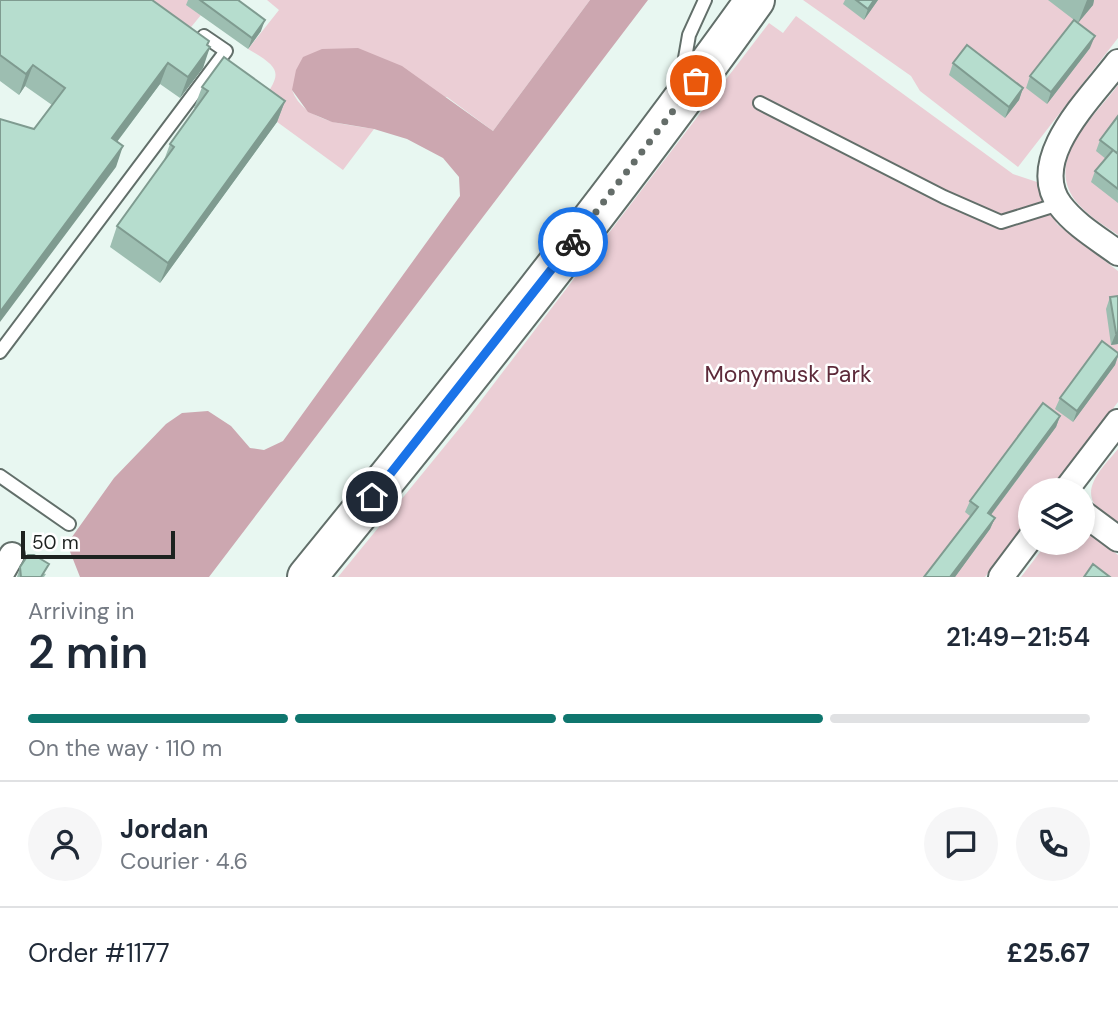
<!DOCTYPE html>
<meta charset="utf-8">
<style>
:root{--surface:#fff;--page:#f6f6f7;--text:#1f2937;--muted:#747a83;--line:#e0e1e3;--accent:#0f766e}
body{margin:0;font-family:"DM Sans",sans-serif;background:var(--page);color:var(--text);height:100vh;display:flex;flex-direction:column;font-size:26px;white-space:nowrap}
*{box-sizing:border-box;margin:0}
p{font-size:23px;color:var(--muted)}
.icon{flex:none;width:38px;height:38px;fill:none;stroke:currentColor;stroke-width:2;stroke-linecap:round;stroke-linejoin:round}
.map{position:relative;height:577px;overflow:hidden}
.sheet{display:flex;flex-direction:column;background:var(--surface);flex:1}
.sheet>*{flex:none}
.controls{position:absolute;left:1018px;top:478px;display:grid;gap:14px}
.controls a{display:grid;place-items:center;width:77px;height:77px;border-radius:50%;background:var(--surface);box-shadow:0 4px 10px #0003;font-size:35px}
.scale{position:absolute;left:21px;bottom:18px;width:154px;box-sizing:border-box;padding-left:7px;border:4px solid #1d2220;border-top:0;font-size:19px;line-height:24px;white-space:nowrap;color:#1d2220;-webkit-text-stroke:5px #fff;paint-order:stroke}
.pin{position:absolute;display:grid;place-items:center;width:60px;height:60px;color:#fff;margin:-30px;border:4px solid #fff;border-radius:50%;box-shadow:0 2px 7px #0007}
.courier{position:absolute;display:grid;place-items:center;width:70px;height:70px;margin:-35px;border:5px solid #1a73e8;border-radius:50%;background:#fff;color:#222;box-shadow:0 2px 9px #0007}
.summary em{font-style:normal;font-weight:600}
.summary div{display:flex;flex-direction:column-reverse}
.summary{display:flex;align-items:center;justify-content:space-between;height:119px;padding:0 28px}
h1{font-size:46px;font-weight:600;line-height:52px}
.bar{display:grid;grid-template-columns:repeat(4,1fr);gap:10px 7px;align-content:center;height:84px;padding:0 28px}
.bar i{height:9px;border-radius:5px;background:var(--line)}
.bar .current{background:var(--accent)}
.bar p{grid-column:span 4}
.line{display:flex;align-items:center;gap:18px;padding:0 28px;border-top:2px solid var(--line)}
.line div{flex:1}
.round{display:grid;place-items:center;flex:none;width:74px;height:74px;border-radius:37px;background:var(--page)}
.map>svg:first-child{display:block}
.green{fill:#ebced5}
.forest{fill:#cca7b0}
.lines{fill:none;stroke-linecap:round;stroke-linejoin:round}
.service-casing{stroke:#626f6a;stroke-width:16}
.minor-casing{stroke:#626f6a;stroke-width:28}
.primary-casing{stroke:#626f6a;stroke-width:42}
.service{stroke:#fff;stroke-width:12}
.minor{stroke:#fff;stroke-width:24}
.primary{stroke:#fff;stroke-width:38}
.wall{fill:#9dbeb1}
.shaded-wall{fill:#7f9b90}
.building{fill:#b6ddce;stroke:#7f9b90;stroke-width:2}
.done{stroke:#646d69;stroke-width:7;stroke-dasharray:0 12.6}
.route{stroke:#1a73e8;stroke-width:9}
.labels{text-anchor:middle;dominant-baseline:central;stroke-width:5;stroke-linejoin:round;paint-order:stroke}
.park-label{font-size:23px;fill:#5d2a3a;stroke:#fff}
</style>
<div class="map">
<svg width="1118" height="577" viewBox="0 0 1118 577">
<rect width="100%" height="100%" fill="#e8f7f1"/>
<!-- green -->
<path class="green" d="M144 0H189L201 15 187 32Z
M267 0H590L493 131 447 97 292 90C304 122 344 124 374 129L343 170 258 108C280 74 286 71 248 49L279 10Z
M803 0H1118V38L1018 167 920 91 911 76Z
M796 16 1013 174 1043 184 1057 224 1118 271V402L1051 490H1031V517L985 577H338L467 419 769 23 783 33Z
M1118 85V235C1105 226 1090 217 1079 205 1041 162 1092 120 1118 85Z
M1118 449V523C1111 517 1101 512 1096 506 1080 487 1107 463 1118 449Z
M1083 528 1118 555V577H1021L1047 543 1083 542Z"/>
<!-- forest -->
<path class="forest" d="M590 0H648L209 577H80L67 544 114 478 166 424 182 413 208 411 231 426 250 448 264 450 283 441 460 196 459 177 443 158 407 139 374 129 332 122 308 112 292 90 296 70 303 57 322 49 358 48 402 66 493 131Z"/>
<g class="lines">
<defs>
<path id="service" d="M681 81 689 35 705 0
M760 103 944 197 1001 222 1059 204
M0 352 226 51 204 36
M0 476 69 524"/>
<path id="minor" d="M1118 62C1091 98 1026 159 1060 205 1075 225 1099 239 1118 253
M1066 490 1118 422
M1083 513 1118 539
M0 576 12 555
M1001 577 1031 537"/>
<path id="primary" d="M307 577C461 388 613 198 755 0"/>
</defs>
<!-- service casing -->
<use href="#service" class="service-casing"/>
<!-- minor casing -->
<use href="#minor" class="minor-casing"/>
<!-- primary casing -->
<use href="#primary" class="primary-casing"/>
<!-- service -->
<use href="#service" class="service"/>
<!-- minor -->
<use href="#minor" class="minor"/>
<!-- primary -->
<use href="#primary" class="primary"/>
</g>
<!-- wall -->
<path class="wall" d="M0 0 208 45 203 68 180 98 160 84 117 142 116 167 34 129 52 105 25 86 19 95 0 81Z
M188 0H238L261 31 248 49 186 5Z
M845 0H878L864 20 843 4Z
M1048 0H1094L1093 5 1078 23Z
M1090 48 1047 104 1026 88 1030 76Z
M953 63 1023 88 1019 100 1005 118 949 75Z
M202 87 285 101 277 122 160 283 110 247 117 226 163 163 170 144 196 108H194Z
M1118 116V203L1091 182 1095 171 1106 159 1096 151 1100 140Z
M1110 297 1118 344 1111 345 1106 309Z
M1118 353V357L1115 365 1073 422 1055 409 1060 398Z
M1060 416 1056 427 991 515 995 518 990 529 955 577H924L970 516 965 512 970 501Z
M20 567 46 574 44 577H17Z"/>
<!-- shaded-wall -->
<path class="shaded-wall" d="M874 0H878L864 20 868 9Z
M1087 0H1094L1093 5 1078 23Z
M265 20 261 31 248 49 252 38Z
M1095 36 1090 48 1047 104 1051 92Z
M209 41 204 55 210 47 203 68 180 98 188 77Z
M168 63 160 84 104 159 112 138Z
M33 65 25 86 19 95 26 74Z
M1023 88 1019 100 1005 118 1009 107Z
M285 101 277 122 160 283 168 263Z
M123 146 116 167 0 322V312Z
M1116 333H1118V344L1111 345Z
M1118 355 1115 365 1073 422 1077 411Z
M1060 416 1056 427 984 524 988 513Z
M995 518 990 529 955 577H950Z"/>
<!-- building -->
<path class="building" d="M0 0H152L209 41 207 45 210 47 188 77 168 63 112 138 123 146 0 312V119L34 129 65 88 33 65 26 74 0 55Z
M200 0H238L265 20 252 38Z
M856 0H874L868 9Z
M1074 20 1095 36 1051 92 1030 76Z
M967 45 1023 88 1009 107 953 63Z
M224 57 285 101 168 263 117 226 174 147 170 144 208 91 202 87Z
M1118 116V151L1117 153 1100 140Z
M1113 150 1118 154V189L1095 171Z
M1118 296V333H1116L1110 297Z
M1102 341 1118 353V355L1077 411 1060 398Z
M1043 403 1060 416 988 513 995 518 950 577H924L978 507 970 501Z
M28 555H34L49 564 41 577H21L20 567Z
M1093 564 1110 577H1084Z"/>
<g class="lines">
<!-- done -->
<path class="done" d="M573 242 696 81"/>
<!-- route -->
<path class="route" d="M372 497 573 242"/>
</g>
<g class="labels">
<!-- park labels -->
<g class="park-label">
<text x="788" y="374">Monymusk Park</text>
</g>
</g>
</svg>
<div class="controls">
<a><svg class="icon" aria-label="layers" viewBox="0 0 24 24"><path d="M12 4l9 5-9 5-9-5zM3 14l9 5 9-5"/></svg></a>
</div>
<div class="scale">50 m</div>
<div class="pin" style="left:696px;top:81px;background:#ea580c"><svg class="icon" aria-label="bag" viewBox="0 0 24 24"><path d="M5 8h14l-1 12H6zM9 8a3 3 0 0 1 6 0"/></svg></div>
<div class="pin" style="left:372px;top:497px;background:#1f2937"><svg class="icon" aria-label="home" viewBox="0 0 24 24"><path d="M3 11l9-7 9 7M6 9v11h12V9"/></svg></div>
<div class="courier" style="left:573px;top:242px"><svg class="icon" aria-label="bike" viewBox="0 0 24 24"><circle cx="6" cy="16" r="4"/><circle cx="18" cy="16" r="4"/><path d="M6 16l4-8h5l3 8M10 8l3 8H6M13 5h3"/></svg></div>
</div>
<section class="sheet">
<div class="summary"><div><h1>2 min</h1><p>Arriving in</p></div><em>21:49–21:54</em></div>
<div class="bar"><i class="current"></i><i class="current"></i><i class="current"></i><i></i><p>On the way · 110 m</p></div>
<div class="line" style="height:126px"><a class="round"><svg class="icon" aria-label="person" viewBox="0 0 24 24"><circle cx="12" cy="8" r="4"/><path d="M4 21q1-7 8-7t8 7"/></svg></a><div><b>Jordan</b><p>Courier · 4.6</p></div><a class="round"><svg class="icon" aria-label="chat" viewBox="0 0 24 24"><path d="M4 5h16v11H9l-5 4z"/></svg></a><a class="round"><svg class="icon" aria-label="phone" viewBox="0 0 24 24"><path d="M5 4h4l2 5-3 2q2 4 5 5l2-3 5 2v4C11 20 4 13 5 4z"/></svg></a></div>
<div class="line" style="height:91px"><div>Order #1177</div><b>£25.67</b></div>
</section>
